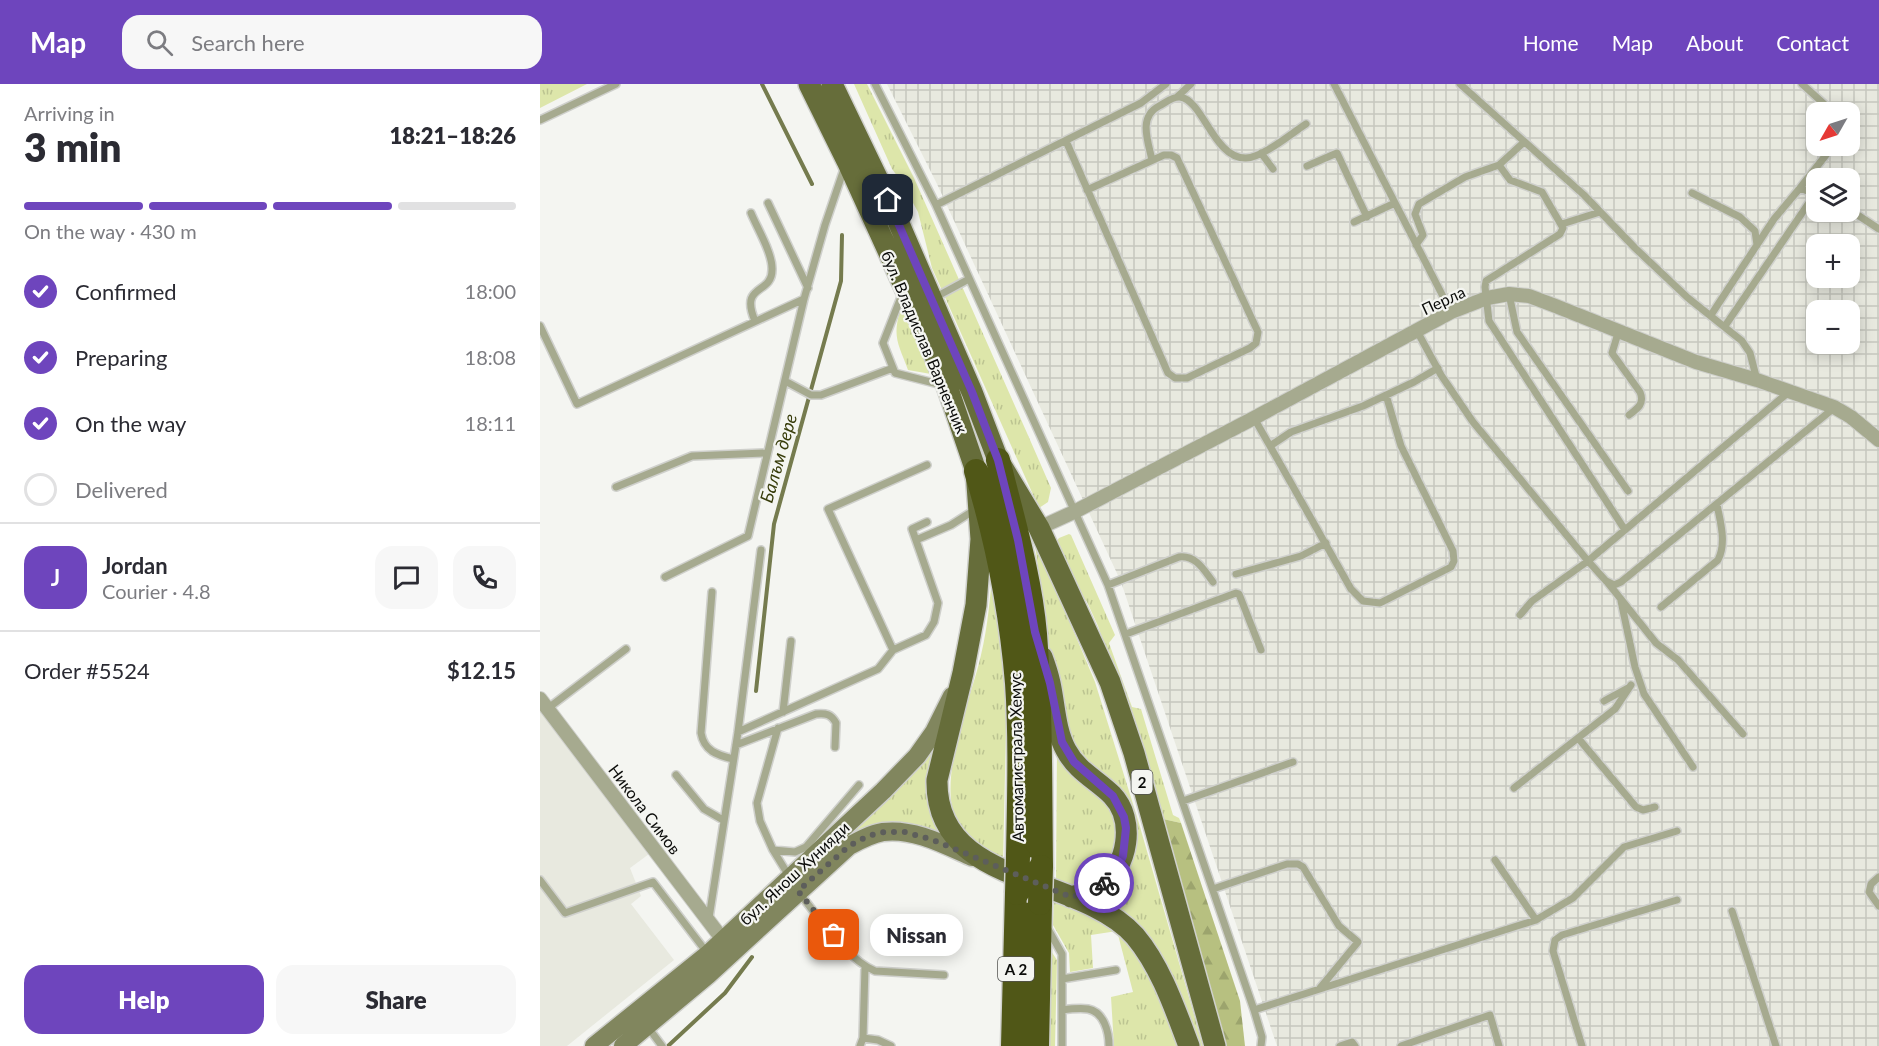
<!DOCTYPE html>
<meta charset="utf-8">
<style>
:root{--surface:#fff;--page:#f7f7f7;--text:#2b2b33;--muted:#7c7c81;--line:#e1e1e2;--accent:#6e45bd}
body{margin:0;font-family:Lato,sans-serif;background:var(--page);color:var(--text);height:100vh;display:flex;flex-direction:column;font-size:22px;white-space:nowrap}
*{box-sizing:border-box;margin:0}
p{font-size:20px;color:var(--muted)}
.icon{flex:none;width:33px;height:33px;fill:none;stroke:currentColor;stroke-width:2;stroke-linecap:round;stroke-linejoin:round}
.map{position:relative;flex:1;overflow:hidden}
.panel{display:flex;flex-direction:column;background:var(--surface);width:540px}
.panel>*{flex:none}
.needle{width:39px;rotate:231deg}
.tools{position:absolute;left:1266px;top:18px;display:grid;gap:12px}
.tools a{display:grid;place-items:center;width:54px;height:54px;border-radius:12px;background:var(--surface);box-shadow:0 3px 15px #0003;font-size:30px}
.pin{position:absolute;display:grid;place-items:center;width:51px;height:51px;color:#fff;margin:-26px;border-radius:12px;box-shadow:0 3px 9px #0006}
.courier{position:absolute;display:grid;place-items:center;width:60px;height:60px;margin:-30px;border:4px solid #6e45bd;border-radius:50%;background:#fff;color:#222;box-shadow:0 2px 8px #0007}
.bubble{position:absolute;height:42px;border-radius:18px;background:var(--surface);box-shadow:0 3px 15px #0003;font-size:20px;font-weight:800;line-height:42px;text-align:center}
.head em{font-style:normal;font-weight:800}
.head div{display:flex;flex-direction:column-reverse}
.head{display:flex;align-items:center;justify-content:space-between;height:102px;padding:0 24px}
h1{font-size:39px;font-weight:800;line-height:45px}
.bar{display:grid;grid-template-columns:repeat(4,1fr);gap:9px 6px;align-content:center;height:72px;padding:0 24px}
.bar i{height:8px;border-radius:4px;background:var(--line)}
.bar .selected{background:var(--accent)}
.bar p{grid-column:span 4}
.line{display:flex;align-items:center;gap:15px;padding:0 24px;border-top:2px solid var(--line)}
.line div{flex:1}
.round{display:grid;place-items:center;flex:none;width:63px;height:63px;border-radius:18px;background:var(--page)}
ol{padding:0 24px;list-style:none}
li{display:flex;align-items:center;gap:18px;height:66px}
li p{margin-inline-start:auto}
li .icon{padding:6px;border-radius:50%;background:var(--accent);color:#fff;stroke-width:4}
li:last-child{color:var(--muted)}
li i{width:33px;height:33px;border:3px solid var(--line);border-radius:50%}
.cta{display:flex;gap:12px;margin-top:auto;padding:12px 24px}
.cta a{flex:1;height:69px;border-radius:18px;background:var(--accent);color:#fff;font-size:24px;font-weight:800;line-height:69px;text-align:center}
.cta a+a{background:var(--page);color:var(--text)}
header{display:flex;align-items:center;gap:36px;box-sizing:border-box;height:84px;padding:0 30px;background:var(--accent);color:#fff}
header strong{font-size:28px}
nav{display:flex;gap:33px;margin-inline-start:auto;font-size:21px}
.search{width:420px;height:54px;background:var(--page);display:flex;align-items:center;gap:15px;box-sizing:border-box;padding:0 21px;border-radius:18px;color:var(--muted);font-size:22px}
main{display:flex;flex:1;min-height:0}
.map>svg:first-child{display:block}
.built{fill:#e8e9df}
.industrial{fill:url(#industrial-grid);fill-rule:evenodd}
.grass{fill:url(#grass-tufts)}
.forest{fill:url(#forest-firs)}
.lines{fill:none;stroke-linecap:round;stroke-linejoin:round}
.stream{stroke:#757b4e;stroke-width:4}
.lane-casing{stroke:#cfd0cc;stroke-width:10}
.street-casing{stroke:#cfd0cc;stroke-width:16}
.secondary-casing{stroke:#cfd0cc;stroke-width:21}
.primary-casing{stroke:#cfd0cc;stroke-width:24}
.highway-casing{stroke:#cfd0cc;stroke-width:27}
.lane{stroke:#a6aa8f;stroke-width:7}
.street{stroke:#a6aa8f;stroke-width:14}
.secondary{stroke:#81865e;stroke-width:18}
.primary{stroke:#666d3a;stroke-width:21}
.highway{stroke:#505717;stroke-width:24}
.highway-bridge-casing{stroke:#cfd0cc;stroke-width:27;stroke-linecap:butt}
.highway-bridge{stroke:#505717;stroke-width:24}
.done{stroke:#5d5e5b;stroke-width:6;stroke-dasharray:0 10.8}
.route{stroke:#6e45bd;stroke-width:8}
.labels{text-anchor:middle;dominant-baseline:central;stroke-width:4.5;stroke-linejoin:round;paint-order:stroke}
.shield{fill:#f4f5f1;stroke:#51524f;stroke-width:1.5}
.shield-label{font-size:15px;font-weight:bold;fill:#0b0c0a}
.street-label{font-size:16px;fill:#0b0c0a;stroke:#f4f5f1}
.water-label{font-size:18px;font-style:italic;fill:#373c0a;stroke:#f4f5f1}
</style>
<header>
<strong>Map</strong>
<div class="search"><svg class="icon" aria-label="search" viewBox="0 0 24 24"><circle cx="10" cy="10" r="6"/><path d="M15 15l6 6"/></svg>Search here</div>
<nav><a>Home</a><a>Map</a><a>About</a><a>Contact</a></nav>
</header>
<main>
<section class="panel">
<div class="head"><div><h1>3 min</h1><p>Arriving in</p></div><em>18:21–18:26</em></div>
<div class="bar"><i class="selected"></i><i class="selected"></i><i class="selected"></i><i></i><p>On the way · 430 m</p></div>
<ol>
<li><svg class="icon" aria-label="check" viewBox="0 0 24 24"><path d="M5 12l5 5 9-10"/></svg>Confirmed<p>18:00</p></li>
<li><svg class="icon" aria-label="check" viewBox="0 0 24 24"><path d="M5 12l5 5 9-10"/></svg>Preparing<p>18:08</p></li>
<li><svg class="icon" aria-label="check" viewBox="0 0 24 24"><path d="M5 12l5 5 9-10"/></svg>On the way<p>18:11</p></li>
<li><i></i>Delivered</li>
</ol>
<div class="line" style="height:108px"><b class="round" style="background:var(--accent);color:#fff">J</b><div><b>Jordan</b><p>Courier · 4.8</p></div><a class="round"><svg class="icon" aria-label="chat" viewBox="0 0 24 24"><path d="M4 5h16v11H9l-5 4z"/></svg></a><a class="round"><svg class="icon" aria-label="phone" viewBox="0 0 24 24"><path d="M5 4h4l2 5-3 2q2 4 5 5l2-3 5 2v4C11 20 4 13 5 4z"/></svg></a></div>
<div class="line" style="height:78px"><div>Order #5524</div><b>$12.15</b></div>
<div class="cta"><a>Help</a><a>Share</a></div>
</section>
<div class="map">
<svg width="1339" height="962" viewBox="0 0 1339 962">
<defs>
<pattern id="industrial-grid" width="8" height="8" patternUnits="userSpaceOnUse" patternTransform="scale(1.5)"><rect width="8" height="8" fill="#e8e9df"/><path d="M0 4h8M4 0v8" fill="none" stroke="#c6c7be"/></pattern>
<pattern id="grass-tufts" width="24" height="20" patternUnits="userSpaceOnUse" patternTransform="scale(1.5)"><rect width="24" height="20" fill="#dde6aa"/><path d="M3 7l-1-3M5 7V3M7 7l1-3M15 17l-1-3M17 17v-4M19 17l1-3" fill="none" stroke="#bcc491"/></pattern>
<pattern id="forest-firs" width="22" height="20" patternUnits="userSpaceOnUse" patternTransform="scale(1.5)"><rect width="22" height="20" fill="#b7c080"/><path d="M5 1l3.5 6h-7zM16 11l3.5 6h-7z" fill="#9ca46d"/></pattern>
</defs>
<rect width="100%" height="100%" fill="#f4f5f1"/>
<!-- built -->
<path class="built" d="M0 625 109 770 90 784 101 812 91 820 134 876 27 962H0Z"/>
<!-- industrial -->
<path class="industrial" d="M347 0H1339V962H737L581 498 397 100ZM1276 28H1310V62H1276ZM1276 94H1310V128H1276ZM1276 160H1310V194H1276ZM1276 226H1310V260H1276Z"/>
<!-- grass -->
<path class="grass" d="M0 0H47L0 24Z
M314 0H327L374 94 487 349 511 404 508 418 499 424 392 184 378 128 361 97 352 85Z
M365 225 391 290 368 286C359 261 352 254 360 227Z
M529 450 531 451 575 551 569 559 592 623 601 625 633 731 639 734 641 739 623 735 558 542 547 518 536 505 515 459 519 454Z
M494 453 555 598 598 736 663 962H654L621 879 551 818 592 743 536 672 509 568Z
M453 484 467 599 463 778C448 770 430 759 420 744 393 702 431 616 441 571 448 542 450 513 453 484Z
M408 634 392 728 397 743 410 760 382 748 300 759Z
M517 665 551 701 579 735 574 771 552 798 536 808 516 800Z
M514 813 568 835 613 885 642 962H574L571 913 593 908 577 847 551 851 553 884 530 888 529 869 513 841Z
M511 867 517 876 515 962H510Z"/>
<!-- forest -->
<path class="forest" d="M623 735 641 739 700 917 705 962H685Z"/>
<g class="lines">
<!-- stream -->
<path class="stream" d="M222 0 272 100
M216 607 234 440 301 197 302 151
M128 962 185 909 212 873"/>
<defs>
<path id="lane" d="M335 0 396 121 568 501 714 926 722 953 721 962
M794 0 911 228
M920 0 1044 111 1095 164 1148 214 1202 257 1210 269 1217 296
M1262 0 1293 28
M637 13 651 0
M0 36 76 0
M526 57 628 289 635 294H647L710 264 716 259 718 248 637 74 631 71H624L547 106
M721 69 733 85
M612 76C608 57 598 33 619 22 625 19 633 12 640 13 663 16 674 75 706 74 722 74 752 49 766 40
M959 81 970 96 1002 108 1023 144 1020 150 946 197 945 203 949 237 1085 446
M767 82 797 69 827 133
M1260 104 1293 62
M1152 109 1200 133 1215 147 1217 161
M228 119 268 204
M396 121 601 19 626 0
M1310 126 1339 145
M211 129C217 144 233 170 232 186 232 211 199 199 215 237
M814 138 855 119
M1022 140 1060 128
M876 161 883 151 875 130 879 120 925 93 959 81 984 58
M363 208 343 259 355 289 402 301
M969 210 977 248 1088 407
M394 214 429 195
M1171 231 1234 135 1260 104 1275 110 1185 242
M0 242 37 320 264 215
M1079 246 1072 269 1100 308C1105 320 1097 325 1089 331
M877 247 901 291 933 338 1048 477 1066 497 1074 501 1081 498 1294 324
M245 297 271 311H281L353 284
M714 334 730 362 751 348 823 322 874 298 898 284
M730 362 811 505 823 517 840 519 911 483 914 477 913 467 861 362 846 311
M76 403 152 372 227 369
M376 456 411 441 436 425
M696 490 761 472 786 459
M125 493 208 452 264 215 285 141 304 85
M1068 499 1116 559 1138 576 1203 650
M568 501 639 473C656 471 664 486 673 498
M172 508 161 649C164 667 177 671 193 675
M1081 517 1095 583 1104 610 1153 683
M1121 523 1178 476C1187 458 1180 438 1177 420
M980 531 992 517 1048 477 1250 307
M586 550 696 509 699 510 721 566
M353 566 288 425 387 381
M1064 617 1088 604
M7 625 86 565
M243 628 251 557
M238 644 217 719 220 737 233 766 255 768 266 763 319 701
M198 648 338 585 353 566 386 551 394 538 398 519 372 445 387 438
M1038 654 1096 723 1103 726 1115 723
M196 661 276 630C286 629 291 630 296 639L295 663
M136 691 164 725 183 736
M974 704 1075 625 1091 601
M643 717 753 678
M233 766 249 792
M955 776 996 836
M1339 793 1331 800 1329 808 1339 822
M0 796 25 829 113 798 168 870
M673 805 747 780H758L763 783 799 842 818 858 780 904
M259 809C279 833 306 875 335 887L404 891
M1192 827 1236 962
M169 834 198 648 221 466
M508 845 522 870V962
M522 895 576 886
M522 926C530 925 540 924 548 925 564 928 569 948 569 962
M714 926 996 836 1033 814 1084 763 1137 747
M107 942 122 962
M323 954 338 956 351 962
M320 962 323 954 325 883
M800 962 812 958 815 962
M861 962 950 931 959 962
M1042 962 1013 867 1015 856 1022 851 1137 816"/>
<path id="street" d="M499 444 534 428 714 334 911 228 947 214 969 210 989 212 1013 221 1156 278 1217 296 1294 323 1311 333 1339 356
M0 615 183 856"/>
<path id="secondary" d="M54 962 168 870 343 707 377 672 394 648 412 612
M83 962 168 891 309 762C320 756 331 750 343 748 374 744 405 761 432 773"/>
<path id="primary" d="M269 0 307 77 387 252 407 302 436 387 441 455 436 521 423 589 397 696C395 804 539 789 595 852 621 883 635 925 649 962
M292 0 357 135 432 308 458 376 499 444 570 598 594 669 675 962
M502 573C505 581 508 590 510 599 515 622 515 646 526 666 537 687 557 696 572 711 596 736 588 783 561 802 552 808 541 810 531 813"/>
<path id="highway" d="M458 376C472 433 490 491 495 550 501 627 500 705 501 783
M436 387C457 456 471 527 477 599 481 656 479 715 478 773
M473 962 477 809
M497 962 500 819"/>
</defs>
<!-- lane casing -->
<use href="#lane" class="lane-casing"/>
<!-- street casing -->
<use href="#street" class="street-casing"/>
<!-- secondary casing -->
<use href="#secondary" class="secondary-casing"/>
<!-- primary casing -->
<use href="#primary" class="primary-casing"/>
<!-- highway casing -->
<use href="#highway" class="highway-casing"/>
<!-- lane -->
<use href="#lane" class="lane"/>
<!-- street -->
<use href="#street" class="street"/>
<!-- secondary -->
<use href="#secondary" class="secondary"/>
<!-- primary -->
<use href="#primary" class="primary"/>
<!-- highway -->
<use href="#highway" class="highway"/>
<defs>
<path id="highway-bridge" d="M477 809 478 773
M500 819 501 783"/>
</defs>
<!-- highway-bridge casing -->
<use href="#highway-bridge" class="highway-bridge-casing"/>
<!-- highway-bridge -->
<use href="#highway-bridge" class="highway-bridge"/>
</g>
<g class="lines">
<!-- done -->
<path class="done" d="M294 851 258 807 309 762 328 752 344 748H365L393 756 531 813 552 807 564 799"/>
<!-- route -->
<path class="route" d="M348 116 432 308 458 376 478 456 495 548 510 599 522 658 534 678 573 712 584 733 586 744 583 772 578 784 564 799"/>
</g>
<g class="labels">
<!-- shield labels -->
<g class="shield">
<rect x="591.5" y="686" width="21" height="24" rx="4.5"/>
<rect x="458" y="873" width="36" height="24" rx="4.5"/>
</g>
<g class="shield-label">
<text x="602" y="698">2</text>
<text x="476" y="885">A 2</text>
</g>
<!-- street labels -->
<g class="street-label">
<text transform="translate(903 216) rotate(-25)">Перла</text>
<text transform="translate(385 258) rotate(67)">бул. Владислав Варненчик</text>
<text transform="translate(476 673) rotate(-91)">Автомагистрала Хемус</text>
<text transform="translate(105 725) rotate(53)">Никола Симов</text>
<text transform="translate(254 789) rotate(-43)">бул. Янош Хунияди</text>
</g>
<!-- water labels -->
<g class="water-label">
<text transform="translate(238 374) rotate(-74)">Балъм дере</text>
</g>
</g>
</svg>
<div class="tools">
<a><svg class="needle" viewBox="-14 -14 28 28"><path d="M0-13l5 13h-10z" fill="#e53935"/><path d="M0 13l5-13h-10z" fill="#7c7c81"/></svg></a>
<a><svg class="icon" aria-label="layers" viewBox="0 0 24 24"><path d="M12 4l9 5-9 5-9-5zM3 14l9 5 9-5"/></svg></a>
<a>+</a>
<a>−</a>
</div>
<div class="pin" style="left:294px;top:851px;background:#ea580c"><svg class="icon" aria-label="bag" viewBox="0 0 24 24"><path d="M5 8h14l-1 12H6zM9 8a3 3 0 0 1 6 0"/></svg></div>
<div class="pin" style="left:348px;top:116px;background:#1f2937"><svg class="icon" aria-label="home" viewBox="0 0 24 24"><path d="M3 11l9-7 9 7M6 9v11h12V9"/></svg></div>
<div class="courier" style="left:564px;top:799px"><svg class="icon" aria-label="bike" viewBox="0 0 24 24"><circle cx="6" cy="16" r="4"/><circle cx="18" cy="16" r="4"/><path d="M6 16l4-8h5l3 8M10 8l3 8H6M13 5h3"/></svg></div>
<div class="bubble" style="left:330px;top:830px;width:93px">Nissan</div>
</div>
</main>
